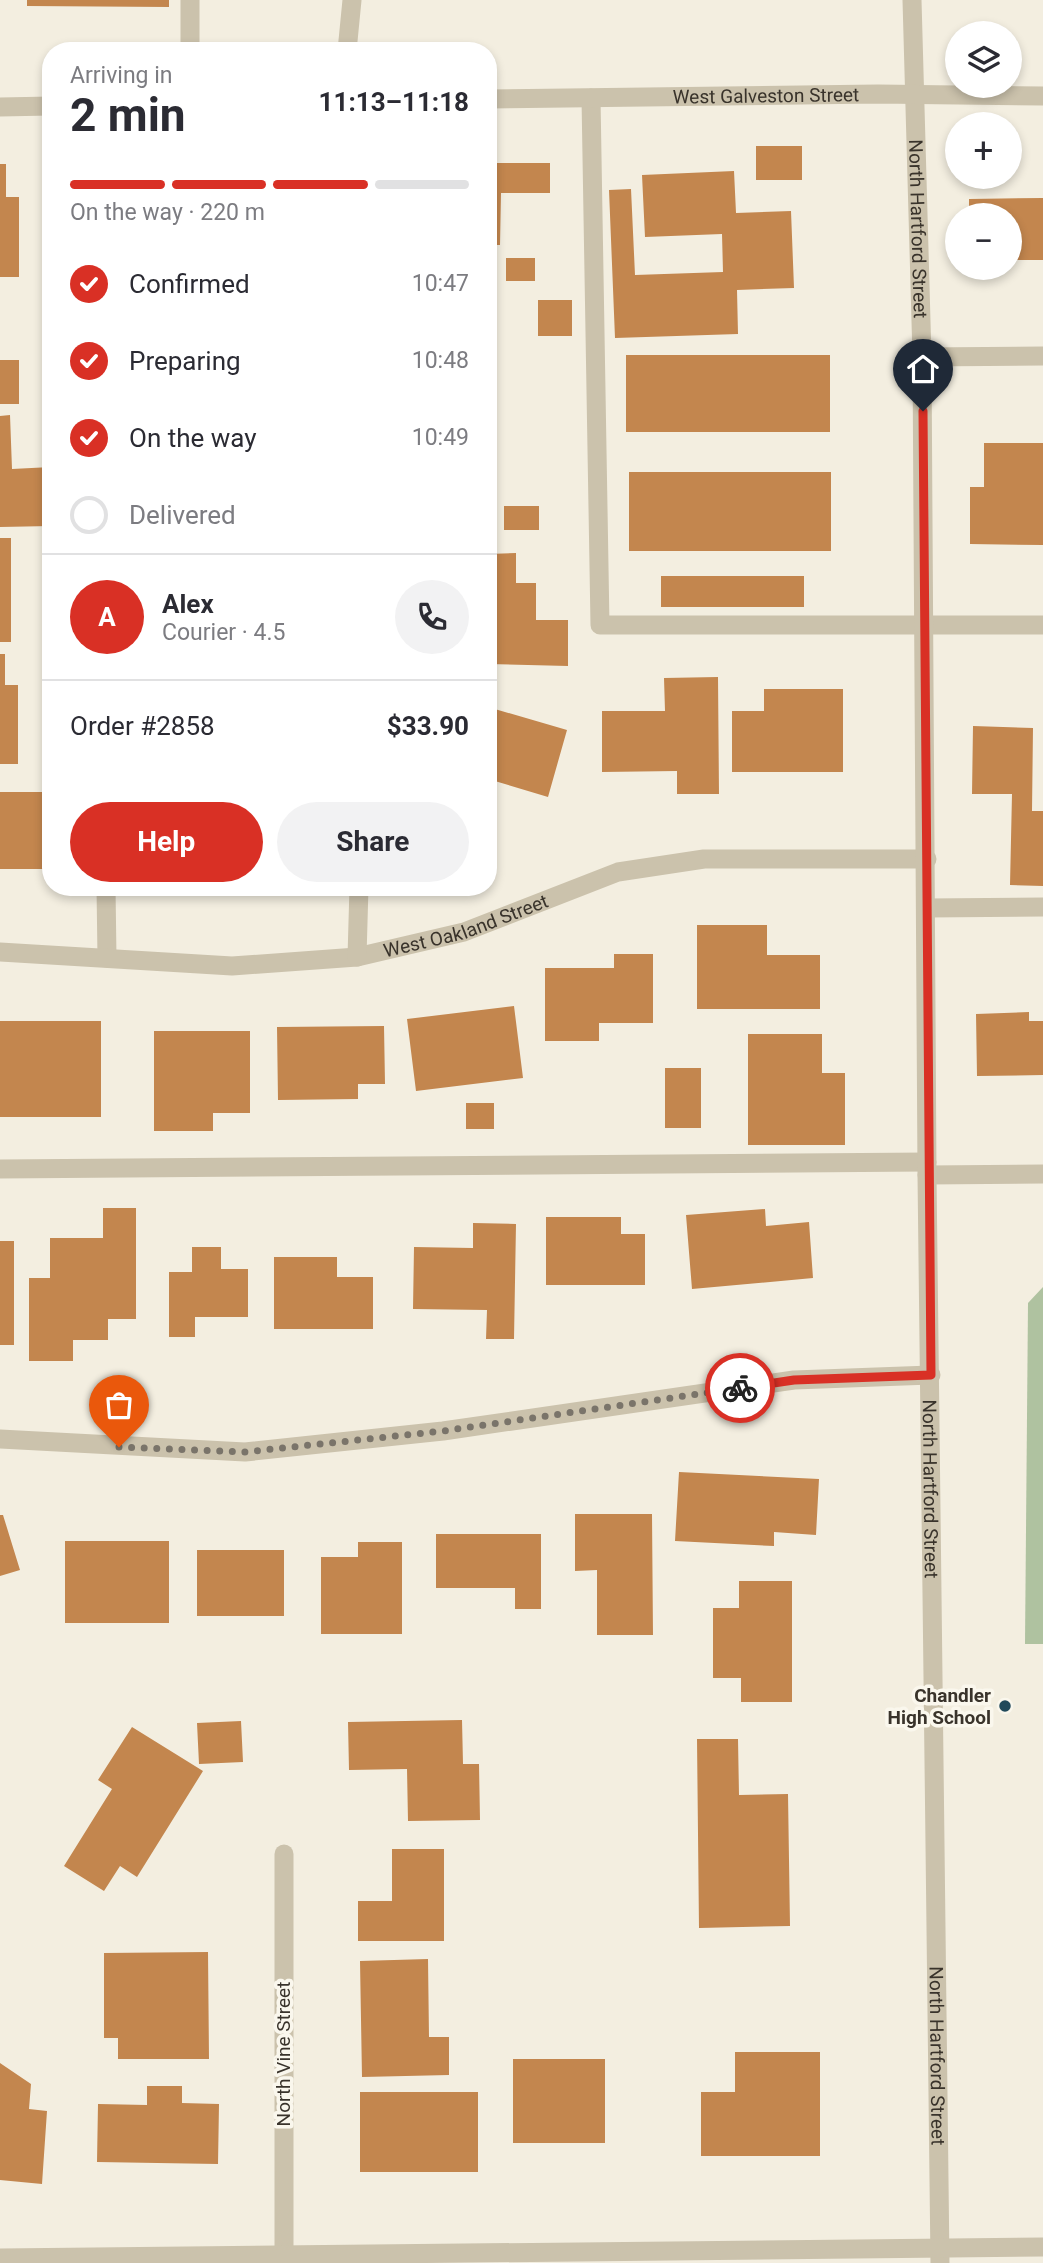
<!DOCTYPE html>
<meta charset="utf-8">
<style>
:root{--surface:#fff;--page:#f2f2f3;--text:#2b2b33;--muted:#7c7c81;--line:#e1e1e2;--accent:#d93025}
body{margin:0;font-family:Roboto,sans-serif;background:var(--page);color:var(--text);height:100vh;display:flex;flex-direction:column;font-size:26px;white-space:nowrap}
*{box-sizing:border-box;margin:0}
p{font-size:23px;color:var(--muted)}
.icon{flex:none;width:38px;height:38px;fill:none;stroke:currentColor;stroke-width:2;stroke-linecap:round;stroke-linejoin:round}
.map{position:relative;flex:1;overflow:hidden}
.drawer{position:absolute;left:42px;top:42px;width:455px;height:854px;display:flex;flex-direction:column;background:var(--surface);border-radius:28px;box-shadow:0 4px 10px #0003}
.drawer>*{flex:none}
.buttons{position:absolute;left:945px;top:21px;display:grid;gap:14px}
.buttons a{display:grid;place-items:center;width:77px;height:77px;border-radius:50%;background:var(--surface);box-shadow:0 4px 10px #0003;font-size:35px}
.pin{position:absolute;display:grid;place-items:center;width:60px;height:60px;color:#fff;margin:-72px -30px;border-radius:50% 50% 50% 0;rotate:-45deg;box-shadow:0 0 7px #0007}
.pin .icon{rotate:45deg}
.courier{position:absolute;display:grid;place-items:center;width:70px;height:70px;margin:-35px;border:5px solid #d93025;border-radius:50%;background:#fff;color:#222;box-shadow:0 2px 9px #0007}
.overview em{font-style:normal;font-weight:700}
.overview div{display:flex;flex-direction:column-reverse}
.overview{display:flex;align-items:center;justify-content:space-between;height:119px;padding:0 28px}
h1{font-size:46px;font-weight:700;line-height:52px}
.bar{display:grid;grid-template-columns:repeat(4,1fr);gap:10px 7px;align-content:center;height:84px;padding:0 28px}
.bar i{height:9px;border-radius:5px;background:var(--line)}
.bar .selected{background:var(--accent)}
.bar p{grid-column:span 4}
.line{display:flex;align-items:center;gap:18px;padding:0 28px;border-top:2px solid var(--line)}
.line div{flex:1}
.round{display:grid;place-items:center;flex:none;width:74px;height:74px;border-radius:37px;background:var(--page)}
ol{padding:0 28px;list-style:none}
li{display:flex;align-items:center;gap:21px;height:77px}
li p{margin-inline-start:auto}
li .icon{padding:7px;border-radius:50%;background:var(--accent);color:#fff;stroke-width:4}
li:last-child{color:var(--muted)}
li i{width:38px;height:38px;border:4px solid var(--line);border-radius:50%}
.primary-button{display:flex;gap:14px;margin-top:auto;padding:14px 28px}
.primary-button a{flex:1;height:80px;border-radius:42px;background:var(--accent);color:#fff;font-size:28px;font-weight:700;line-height:80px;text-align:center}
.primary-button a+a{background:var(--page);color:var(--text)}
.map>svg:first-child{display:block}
.green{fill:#afc2a0}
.building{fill:#c3864e}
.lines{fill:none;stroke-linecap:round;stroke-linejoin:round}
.service{stroke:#cbc2ac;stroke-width:19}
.minor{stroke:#cbc2ac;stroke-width:19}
.tertiary{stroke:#cbc2ac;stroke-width:19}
.done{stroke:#7a746a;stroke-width:7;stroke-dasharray:0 12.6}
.route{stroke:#d93025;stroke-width:9}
.poi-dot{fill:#21495a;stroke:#faf7ed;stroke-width:2.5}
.labels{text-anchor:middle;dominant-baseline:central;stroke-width:7;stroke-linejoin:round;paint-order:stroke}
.street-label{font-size:19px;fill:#39332b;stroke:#faf7ed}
.poi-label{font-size:19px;font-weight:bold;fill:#39332b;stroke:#faf7ed;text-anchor:end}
</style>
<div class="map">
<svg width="1043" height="2263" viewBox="0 0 1043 2263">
<rect width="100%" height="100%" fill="#f3eee0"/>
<!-- green -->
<path class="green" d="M1043 1287V1644H1025L1028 1303Z"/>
<!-- building -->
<path class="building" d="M27 0H169V7L27 6Z
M756 146H802V180H756Z
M488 163H550V193H501L500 245H488Z
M0 164H6V197H19V277H0Z
M734 171 736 213 791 211 794 288 737 290 738 334 615 338 609 190 631 189 635 275 723 272 722 234 645 237 642 175Z
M1043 198V260H1010V215H969V199Z
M506 258H535V281H506Z
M538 300H572V336H538Z
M626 355H830V432H626Z
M0 360H19V404H0Z
M10 415 12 469 51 467V526L0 527V416Z
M984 443H1043V545L970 544V487H984Z
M629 472H831V551H629Z
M504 506H539V530H504Z
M0 538H11V642H0Z
M516 553V583H536V620H568V666L488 664V554Z
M661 576H804V607H661Z
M0 654H5V685H18V764H0Z
M718 677 719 794H677V771L602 772V711H665L664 678Z
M764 689H843V772H732V711H764Z
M488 707 567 730 548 797 488 779Z
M973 726 1033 728 1032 811H1043V886L1010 885 1012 794H972Z
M0 792H50L51 869H0Z
M697 925H767V955H820V1009H697Z
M614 954H653V1023H599V1041H545V968H614Z
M514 1006 523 1078 416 1091 407 1019Z
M1029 1012V1021H1043V1075L977 1076 976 1014Z
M0 1021H101V1117H0Z
M384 1026 385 1084H358V1099L278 1100 277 1027Z
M154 1031H250V1113H213V1131H154Z
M748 1034H822V1073H845V1145H748Z
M665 1068H701V1128H665Z
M466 1103H494V1129H466Z
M103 1208H136V1319H108V1340H73V1361H29V1278H50V1238H103Z
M765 1209 766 1226 809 1222 813 1278 692 1289 686 1215Z
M546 1217H621V1234H645V1285H546Z
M473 1223 516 1224 514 1339H486L487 1310 413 1309 414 1247 473 1248Z
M0 1241H14V1345H0Z
M192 1247H221V1269H248V1317H195V1337H169V1272H192Z
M274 1257H337V1277H373V1329H274Z
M679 1472 819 1479 816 1535 774 1532V1546L675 1541Z
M575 1514H652L653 1635H597V1570L575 1571Z
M0 1515H3L20 1570 0 1576Z
M436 1534H541V1609H515V1588H436Z
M65 1541H169V1623H65Z
M358 1542H402V1634H321V1557H358Z
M197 1550H284V1616H197Z
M739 1581H792V1702H741V1678H713V1608H739Z
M462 1720 463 1764H479L480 1820 408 1821 407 1769 349 1770 348 1722Z
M241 1721 243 1762 199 1764 197 1723Z
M132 1727 203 1771 137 1877 120 1866 104 1891 64 1866 112 1789 98 1780Z
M697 1739H738L739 1795 788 1794 790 1926 699 1928Z
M392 1849H444V1941H358V1901H392Z
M208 1952 209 2059H118V2038H104V1953Z
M428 1959 429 2037H449V2075L362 2077 360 1961Z
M735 2052H820V2156H701V2092H735Z
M513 2059H605V2143H513Z
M0 2063 31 2084 29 2109 47 2111 42 2184 0 2180Z
M147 2086H182V2103L219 2104 218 2164 97 2162 98 2104 147 2105Z
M360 2092H478V2172H360Z"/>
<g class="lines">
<!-- service -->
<path class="service" d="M190 0V51
M347 51 352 0
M591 98 600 625H925
M922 357 1043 356
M106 887 107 958
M927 908 1043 907
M0 1169 927 1162"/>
<!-- minor -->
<g class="minor">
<path d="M925 625H1043"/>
<path id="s1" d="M0 952 232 966 357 957 464 932 618 872 704 859H927"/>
<path d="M357 957 359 887"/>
<path d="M927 1175 1043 1174"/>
<path d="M0 1439 245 1452 443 1431 794 1380 931 1375"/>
<path d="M284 1854V2255"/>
</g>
<!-- tertiary -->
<g class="tertiary">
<path id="s2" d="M912 0 922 357 927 1175 940 2263"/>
<path id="s3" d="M488 99 878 94 1043 96"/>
<path d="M0 107 51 106"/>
<path d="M0 2258 1043 2247"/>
</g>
</g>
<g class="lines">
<!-- done -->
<path class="done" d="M119 1447 245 1452 443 1431 740 1388"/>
<!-- route -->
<path class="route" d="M740 1388 794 1380 931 1375 923 411"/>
</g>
<!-- markers -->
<circle class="poi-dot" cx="1005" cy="1706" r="7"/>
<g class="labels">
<!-- street labels -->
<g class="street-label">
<text stroke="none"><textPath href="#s3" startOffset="278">West Galveston Street</textPath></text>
<text stroke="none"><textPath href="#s2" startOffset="229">North Hartford Street</textPath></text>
<text stroke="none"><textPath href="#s1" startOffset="471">West Oakland Street</textPath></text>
<text stroke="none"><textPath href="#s2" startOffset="1489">North Hartford Street</textPath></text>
<text transform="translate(283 2054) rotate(-90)">North Vine Street</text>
<text stroke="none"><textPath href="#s2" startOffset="2056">North Hartford Street</textPath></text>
</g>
<!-- poi labels -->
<g class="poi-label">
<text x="991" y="1695">Chandler<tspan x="991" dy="22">High School</tspan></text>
</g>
</g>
</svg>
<div class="buttons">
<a><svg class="icon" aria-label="layers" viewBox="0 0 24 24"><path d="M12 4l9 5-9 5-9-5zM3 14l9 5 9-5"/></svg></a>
<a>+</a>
<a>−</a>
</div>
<div class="pin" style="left:119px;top:1447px;background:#ea580c"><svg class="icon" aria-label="bag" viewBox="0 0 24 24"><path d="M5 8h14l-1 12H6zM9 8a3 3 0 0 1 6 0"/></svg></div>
<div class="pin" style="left:923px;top:411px;background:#1f2937"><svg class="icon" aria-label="home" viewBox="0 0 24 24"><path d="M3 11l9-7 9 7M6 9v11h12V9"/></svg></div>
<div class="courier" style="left:740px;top:1388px"><svg class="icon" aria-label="bike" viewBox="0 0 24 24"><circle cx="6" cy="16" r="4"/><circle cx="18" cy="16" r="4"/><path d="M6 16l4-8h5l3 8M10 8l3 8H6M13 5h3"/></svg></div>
<section class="drawer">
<div class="overview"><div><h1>2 min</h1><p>Arriving in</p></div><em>11:13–11:18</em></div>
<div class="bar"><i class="selected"></i><i class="selected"></i><i class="selected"></i><i></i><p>On the way · 220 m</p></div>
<ol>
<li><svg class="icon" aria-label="check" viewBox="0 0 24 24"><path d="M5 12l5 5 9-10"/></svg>Confirmed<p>10:47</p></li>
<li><svg class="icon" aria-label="check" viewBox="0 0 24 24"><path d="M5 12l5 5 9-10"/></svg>Preparing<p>10:48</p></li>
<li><svg class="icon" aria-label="check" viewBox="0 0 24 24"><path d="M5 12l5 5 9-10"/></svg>On the way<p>10:49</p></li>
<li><i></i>Delivered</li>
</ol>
<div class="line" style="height:126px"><b class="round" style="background:var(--accent);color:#fff">A</b><div><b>Alex</b><p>Courier · 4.5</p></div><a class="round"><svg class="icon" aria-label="phone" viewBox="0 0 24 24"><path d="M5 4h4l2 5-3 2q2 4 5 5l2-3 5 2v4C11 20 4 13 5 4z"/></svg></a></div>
<div class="line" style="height:91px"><div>Order #2858</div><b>$33.90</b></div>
<div class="primary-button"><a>Help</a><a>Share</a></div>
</section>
</div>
